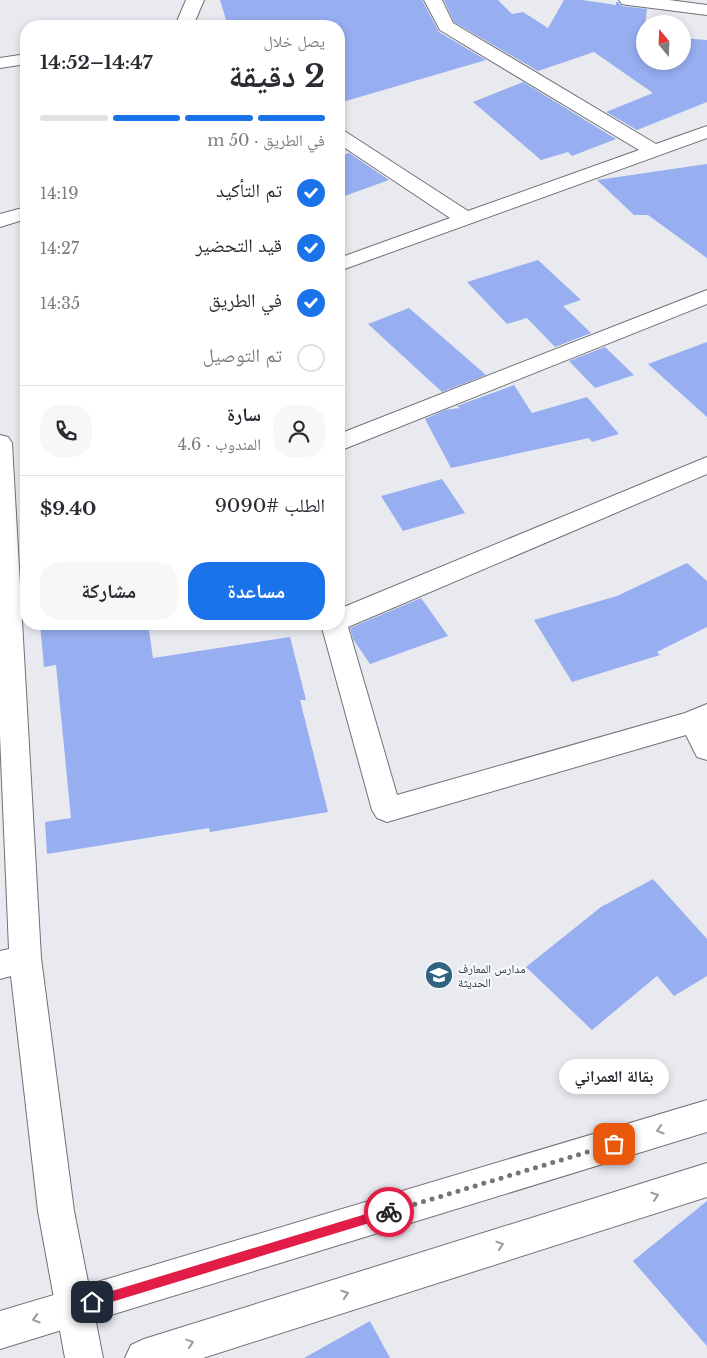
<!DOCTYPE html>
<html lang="ar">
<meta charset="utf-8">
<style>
:root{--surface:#fff;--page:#f7f7f7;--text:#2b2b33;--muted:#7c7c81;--line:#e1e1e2;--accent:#1a73e8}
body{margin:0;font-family:"Libre Baskerville","Noto Naskh Arabic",serif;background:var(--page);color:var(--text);direction:rtl;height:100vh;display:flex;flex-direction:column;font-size:19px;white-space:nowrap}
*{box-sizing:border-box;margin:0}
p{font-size:16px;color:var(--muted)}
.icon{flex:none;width:28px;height:28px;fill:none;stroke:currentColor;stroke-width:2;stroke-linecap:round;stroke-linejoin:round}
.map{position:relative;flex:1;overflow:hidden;direction:ltr}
.drawer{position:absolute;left:20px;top:20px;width:325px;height:610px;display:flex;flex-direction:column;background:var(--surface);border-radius:20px;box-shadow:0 2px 8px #0003;direction:rtl}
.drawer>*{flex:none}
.needle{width:32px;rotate:341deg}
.tools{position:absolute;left:636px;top:15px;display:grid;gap:10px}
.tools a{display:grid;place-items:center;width:55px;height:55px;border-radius:50%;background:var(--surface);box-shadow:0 2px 8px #0003;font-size:25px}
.pin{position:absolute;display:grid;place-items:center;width:42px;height:42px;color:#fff;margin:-21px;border-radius:10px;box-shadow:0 2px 8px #0006}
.courier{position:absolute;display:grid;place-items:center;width:50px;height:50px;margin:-25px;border:4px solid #e11d48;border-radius:50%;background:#fff;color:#222;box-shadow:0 1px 6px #0007}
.bubble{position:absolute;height:35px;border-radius:18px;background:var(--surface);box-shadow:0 2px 8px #0003;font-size:16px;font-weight:700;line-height:35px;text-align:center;direction:rtl}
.summary em{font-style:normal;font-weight:700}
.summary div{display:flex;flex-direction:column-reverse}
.summary{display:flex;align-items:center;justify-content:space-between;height:85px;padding:0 20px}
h1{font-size:32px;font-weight:700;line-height:38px}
.bar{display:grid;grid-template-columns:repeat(4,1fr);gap:8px 5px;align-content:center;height:60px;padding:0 20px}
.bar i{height:6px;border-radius:4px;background:var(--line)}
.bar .current{background:var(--accent)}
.bar p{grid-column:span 4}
.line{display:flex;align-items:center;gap:12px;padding:0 20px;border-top:1px solid var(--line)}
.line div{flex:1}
.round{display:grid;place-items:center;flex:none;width:52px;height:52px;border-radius:20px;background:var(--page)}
ol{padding:0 20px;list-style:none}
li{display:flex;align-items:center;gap:15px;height:55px}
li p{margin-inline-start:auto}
li .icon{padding:5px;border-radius:50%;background:var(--accent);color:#fff;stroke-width:4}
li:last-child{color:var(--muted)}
li i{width:28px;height:28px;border:2px solid var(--line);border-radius:50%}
.action{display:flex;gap:10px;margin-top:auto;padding:10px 20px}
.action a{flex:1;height:58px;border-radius:20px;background:var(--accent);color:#fff;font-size:20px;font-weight:700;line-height:58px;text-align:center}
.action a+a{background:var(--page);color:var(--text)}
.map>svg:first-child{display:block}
.building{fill:#97aef1}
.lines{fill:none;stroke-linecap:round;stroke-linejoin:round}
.street-casing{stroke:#6f7176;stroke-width:2}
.secondary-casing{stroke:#6f7176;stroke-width:2}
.street{fill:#fff;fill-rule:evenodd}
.secondary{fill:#fff;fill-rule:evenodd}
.oneway{stroke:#9a9a9c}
.route{fill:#e11d48}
.done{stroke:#747578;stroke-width:5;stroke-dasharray:0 9}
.labels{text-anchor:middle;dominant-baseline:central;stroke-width:4.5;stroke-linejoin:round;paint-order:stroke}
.poi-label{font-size:12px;fill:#353638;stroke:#f5f8fd;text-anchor:start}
</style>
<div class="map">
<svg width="707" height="1358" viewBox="0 0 707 1358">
<rect width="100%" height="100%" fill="#e8eaf0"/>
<!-- building -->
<path class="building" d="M220 0H422L439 32 486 60 339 103V26H228Z
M444 0H498L512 14 523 12 548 28 564 0H582L616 5V2H618L622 6 647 9 644 33 645 61H682V38L707 40V102L637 130 606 112 653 93 594 52 538 71 454 22Z
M523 82 616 139 572 156 568 152 541 160 473 102Z
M349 153 389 180 339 198V157Z
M707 164V258L648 215H634L597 180Z
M538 260 581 300 563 306 591 333 555 347 527 318 507 324 467 282Z
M409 308 486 375 442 392 368 324Z
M707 342V417L648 364Z
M605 347 634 375 595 388 569 361Z
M514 385 532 413 587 397 619 434 592 442 589 438 451 468 425 419 445 410 460 408 457 406Z
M442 479 465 513 403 531 381 496Z
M687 563 707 581V627L657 652 660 655 572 682 534 620 617 596Z
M421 598 448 636 370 664 353 639 350 628Z
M40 624H148L153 658 290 637 306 700H300L328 812 210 832 209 828 47 854 45 822 71 818 56 665 44 667Z
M653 879 707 939V976L674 996 657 976 592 1030 526 967 601 907Z
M707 1201V1346L633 1261Z
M370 1321 390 1358H304Z"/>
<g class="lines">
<defs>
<path id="street" d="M186 0H204L193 26H175Z
M424 0H442L453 23 656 144 707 126V138L339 271V258L450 218 339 144V130L346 132 468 211 639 150 440 30Z
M619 0H669L707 5V15L628 5 622 4Z
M26 54V64L0 68V58Z
M26 207V219L0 227V214Z
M707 290V304L339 451V434Z
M0 435 8 437 12 443 41 958 74 1211 103 1358H65L38 1211 11 976 0 979V951L9 949 0 735Z
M707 457V474L348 627 397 795 685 713 707 704V760L697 757 686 735 387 822 377 818 372 810 321 624H339V609Z"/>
<path id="secondary" d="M707 1100V1132L0 1349V1311Z
M707 1163V1197L203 1358H125L131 1345 144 1339Z"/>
</defs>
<!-- street casing -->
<use href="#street" class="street-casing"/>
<!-- secondary casing -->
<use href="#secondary" class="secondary-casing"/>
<!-- street -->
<use href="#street" class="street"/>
<!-- secondary -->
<use href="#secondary" class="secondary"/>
</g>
<!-- one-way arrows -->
<defs><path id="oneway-chevron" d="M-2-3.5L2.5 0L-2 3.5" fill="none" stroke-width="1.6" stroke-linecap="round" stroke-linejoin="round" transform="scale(1.25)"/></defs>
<g class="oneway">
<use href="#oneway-chevron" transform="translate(660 1130) rotate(163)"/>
<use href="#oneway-chevron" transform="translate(655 1196) rotate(-18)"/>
<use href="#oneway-chevron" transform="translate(500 1245) rotate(-18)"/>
<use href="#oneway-chevron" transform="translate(345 1294) rotate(-18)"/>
<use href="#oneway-chevron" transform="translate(36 1319) rotate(163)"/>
<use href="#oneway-chevron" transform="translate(190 1343) rotate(-18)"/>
</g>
<!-- route -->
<path class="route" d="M389 1207 393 1208 394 1212 393 1216 389 1217 92 1308 88 1306 87 1302 88 1298 92 1297Z"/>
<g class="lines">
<!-- done -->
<path class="done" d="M389 1212 614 1144"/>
</g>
<!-- icons -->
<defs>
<symbol id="school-disc" viewBox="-11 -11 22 22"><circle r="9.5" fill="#316280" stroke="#f5f8fd"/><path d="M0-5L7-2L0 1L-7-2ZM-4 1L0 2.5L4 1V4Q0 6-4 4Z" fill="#fff"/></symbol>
</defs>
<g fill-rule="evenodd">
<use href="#school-disc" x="423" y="959" width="32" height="32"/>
</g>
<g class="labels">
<!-- poi labels -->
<g class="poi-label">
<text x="458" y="968">مدارس المعارف<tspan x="458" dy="14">الحديثة</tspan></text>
</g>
</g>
</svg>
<div class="tools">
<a><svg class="needle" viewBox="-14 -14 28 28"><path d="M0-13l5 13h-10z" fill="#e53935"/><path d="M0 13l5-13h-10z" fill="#7c7c81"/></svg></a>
</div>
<div class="pin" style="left:614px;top:1144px;background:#ea580c"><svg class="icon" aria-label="bag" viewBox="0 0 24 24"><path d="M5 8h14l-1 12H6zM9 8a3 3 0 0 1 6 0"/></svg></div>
<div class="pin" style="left:92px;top:1302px;background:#1f2937"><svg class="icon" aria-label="home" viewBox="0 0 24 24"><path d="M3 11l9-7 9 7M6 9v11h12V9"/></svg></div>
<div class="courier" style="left:389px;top:1212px"><svg class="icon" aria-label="bike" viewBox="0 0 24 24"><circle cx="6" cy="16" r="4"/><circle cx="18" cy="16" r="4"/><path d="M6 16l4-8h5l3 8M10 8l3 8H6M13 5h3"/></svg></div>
<div class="bubble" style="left:559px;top:1059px;width:110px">بقالة العمراني</div>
<section class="drawer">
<div class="summary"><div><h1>2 دقيقة</h1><p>يصل خلال</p></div><em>14:47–14:52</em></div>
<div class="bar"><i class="current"></i><i class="current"></i><i class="current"></i><i></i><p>في الطريق · 50 m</p></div>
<ol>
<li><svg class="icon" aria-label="check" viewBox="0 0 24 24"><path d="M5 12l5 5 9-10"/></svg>تم التأكيد<p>14:19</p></li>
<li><svg class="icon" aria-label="check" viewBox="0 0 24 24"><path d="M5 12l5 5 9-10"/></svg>قيد التحضير<p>14:27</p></li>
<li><svg class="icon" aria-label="check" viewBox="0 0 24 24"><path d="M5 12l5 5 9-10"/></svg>في الطريق<p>14:35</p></li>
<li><i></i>تم التوصيل</li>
</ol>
<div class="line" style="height:90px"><a class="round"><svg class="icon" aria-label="person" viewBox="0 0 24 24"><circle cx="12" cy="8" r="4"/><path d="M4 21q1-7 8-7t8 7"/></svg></a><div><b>سارة</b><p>المندوب · 4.6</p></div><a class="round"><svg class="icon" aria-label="phone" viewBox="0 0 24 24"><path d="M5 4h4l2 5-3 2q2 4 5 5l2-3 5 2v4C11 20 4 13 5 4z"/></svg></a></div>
<div class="line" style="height:65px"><div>الطلب #9090</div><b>$9.40</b></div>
<div class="action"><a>مساعدة</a><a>مشاركة</a></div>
</section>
</div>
